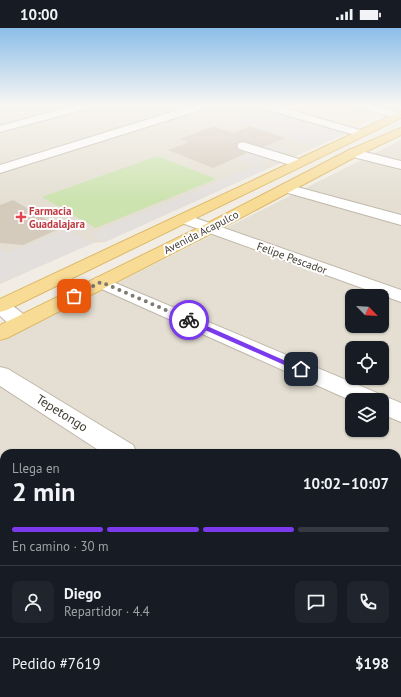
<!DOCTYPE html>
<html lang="es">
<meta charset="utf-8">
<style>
:root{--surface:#171b24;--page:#20242c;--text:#f1f3f6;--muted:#9ea1a6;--line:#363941;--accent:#7c3aed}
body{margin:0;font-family:"PT Sans",sans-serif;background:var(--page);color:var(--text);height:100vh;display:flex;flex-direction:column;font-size:15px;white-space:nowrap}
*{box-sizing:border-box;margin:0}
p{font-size:13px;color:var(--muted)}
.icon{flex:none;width:22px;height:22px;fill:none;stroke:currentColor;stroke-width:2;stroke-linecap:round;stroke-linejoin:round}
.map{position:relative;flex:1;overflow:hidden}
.drawer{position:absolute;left:0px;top:421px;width:401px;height:248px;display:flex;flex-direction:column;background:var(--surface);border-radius:12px 12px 0 0;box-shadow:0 1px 3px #0004}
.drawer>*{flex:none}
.needle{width:26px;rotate:115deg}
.fabs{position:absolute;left:345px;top:261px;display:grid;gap:8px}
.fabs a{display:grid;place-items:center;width:44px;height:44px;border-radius:8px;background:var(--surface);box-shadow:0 1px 3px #0004;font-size:20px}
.pin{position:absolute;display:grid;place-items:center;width:34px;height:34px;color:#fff;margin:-17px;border-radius:8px;box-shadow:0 2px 6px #0006}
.courier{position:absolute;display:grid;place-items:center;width:40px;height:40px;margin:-20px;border:3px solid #7c3aed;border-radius:50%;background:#fff;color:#222;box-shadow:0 1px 5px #0007}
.summary em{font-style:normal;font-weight:700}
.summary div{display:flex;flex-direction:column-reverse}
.summary{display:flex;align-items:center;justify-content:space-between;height:68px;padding:0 12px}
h1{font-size:26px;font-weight:700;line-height:30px}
.bar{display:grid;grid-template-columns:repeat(4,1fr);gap:6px 4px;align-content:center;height:48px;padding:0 12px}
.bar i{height:5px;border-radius:3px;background:var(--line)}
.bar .selected{background:var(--accent)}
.bar p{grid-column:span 4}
.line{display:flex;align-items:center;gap:10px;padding:0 12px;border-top:1px solid var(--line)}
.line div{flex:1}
.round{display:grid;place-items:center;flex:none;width:42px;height:42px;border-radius:8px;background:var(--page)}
.status{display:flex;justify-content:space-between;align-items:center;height:28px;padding:0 20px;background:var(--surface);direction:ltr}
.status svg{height:11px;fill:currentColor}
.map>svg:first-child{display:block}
.residential{fill:#e4dfd2;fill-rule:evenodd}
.commercial{fill:#f2e3d0}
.green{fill:#cce3af}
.parking{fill:#e2dfdc}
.building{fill:#d5cbbd}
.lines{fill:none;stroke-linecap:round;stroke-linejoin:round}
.minor-casing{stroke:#bfb7aa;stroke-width:2}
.major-casing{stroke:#dcb867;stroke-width:2}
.minor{fill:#fff;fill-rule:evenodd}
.major{fill:#f8dc96;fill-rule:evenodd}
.route{fill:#7c3aed}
.done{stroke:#7f7b72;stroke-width:4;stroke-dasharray:0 7.2}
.health-dot{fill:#e0444e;stroke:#fff;stroke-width:1.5}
.labels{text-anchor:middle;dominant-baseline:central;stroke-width:4;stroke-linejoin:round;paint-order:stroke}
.far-health-label{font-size:11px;font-weight:bold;fill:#be3a42;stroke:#fff;text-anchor:start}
.far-street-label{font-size:11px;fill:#423d34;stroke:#fff}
.street-label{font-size:13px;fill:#423d34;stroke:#fff}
</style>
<div class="status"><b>10:00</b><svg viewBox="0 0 49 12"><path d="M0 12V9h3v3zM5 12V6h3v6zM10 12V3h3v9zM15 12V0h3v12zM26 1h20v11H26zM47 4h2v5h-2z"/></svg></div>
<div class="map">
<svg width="401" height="669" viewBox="0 0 401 669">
<rect width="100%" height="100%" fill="#f1ede4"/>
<!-- residential -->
<path class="residential" d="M0 78H399L351 99 347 105 105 214 93 215 0 256Z
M401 112V669H0V314ZM352 268H382V298H352ZM352 320H382V350H352ZM352 372H382V402H352ZM4 425H397V665H4Z"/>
<!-- commercial -->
<path class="commercial" d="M277 78H399L351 99Z"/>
<!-- green -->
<path class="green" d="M157 128 216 151 96 200 42 169Z"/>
<!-- parking -->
<path class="parking" d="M272 83 347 105 315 119 237 93Z
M250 111 288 123 257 137 266 141 105 214 91 206 256 138 217 124Z
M67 201 93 215 4 253 0 250V220L8 225Z"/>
<!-- building -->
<path class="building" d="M214 98 233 105 249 98 285 110 263 119 243 113 239 114 236 117 238 122 247 125 213 140 168 122 189 114 180 111Z
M13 172 61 200 23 217 0 215V177Z"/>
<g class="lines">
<defs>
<path id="minor" d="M72 78H90L89 80 0 104V98Z
M191 78H208L207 80 0 145V137Z
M260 78H277L363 103 365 105 363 107H355L261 80Z
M358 78H376L401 85V89L398 90 359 80Z
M243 114 302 132 303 135 302 138 297 139 239 121 237 118 239 115Z
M353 121 401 133V141L349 128 347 125 349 122Z
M286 156 401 187V197L281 163 279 160 281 157Z
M184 186 401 262V274L179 194 176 191 179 188Z
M101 249 401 375V394L382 386V372L352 373 95 258 92 254 95 250Z
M0 272C11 275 24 285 30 295L27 299C14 303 9 296 0 288Z
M0 339 8 341 133 417 137 425H103L0 358Z
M397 583 401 585V619L397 618Z
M97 665H135L133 669H95Z"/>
<path id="major" d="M401 83V90L7 282 0 284V271Z
M401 100V107L357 128 216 203 7 310 0 312V297L204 197 349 122Z"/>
</defs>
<!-- minor casing -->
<use href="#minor" class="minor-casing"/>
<!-- major casing -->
<use href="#major" class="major-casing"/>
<!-- minor -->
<use href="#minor" class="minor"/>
<!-- major -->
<use href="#major" class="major"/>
</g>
<!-- sky -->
<linearGradient id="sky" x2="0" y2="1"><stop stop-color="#8cbee9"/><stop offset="0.45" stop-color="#f9f7f3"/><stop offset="1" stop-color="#f9f7f3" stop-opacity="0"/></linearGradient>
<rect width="401" height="172" fill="url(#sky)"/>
<!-- route -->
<path class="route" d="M187 291H191L304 341 301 343H298L187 294Z"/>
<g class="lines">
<!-- done -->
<path class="done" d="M74 268 101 254 189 292"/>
</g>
<!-- markers -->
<path class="health-dot" d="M19 183h4v4h4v4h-4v4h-4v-4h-4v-4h4z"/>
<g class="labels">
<!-- far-health labels -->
<g class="far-health-label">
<text x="29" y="183">Farmacia<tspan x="29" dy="13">Guadalajara</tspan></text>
</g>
<!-- far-street labels -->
<g class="far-street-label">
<text transform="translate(201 204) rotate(-27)">Avenida Acapulco</text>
<text transform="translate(292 230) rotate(20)">Felipe Pescador</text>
</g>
<!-- street labels -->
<g class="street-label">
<text transform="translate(62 385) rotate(32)">Tepetongo</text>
</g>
</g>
</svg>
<div class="fabs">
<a><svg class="needle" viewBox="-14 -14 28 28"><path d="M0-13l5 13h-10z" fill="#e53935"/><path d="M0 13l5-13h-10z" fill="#9ea1a6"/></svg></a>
<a><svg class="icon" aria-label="locate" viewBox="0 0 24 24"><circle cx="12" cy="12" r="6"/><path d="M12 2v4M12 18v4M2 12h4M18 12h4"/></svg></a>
<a><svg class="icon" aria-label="layers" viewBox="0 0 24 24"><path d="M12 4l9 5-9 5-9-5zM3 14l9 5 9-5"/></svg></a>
</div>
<div class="pin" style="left:74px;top:268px;background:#ea580c"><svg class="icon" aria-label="bag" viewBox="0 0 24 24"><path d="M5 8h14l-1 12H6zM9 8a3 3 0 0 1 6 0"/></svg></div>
<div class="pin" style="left:301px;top:341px;background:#1f2937"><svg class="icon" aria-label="home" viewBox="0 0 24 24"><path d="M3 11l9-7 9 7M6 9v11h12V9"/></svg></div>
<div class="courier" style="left:189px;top:292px"><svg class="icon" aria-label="bike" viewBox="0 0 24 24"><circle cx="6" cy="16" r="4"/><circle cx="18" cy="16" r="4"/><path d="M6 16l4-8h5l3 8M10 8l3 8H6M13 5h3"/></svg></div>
<section class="drawer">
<div class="summary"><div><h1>2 min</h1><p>Llega en</p></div><em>10:02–10:07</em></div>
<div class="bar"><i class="selected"></i><i class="selected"></i><i class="selected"></i><i></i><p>En camino · 30 m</p></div>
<div class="line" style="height:72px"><a class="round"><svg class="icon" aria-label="person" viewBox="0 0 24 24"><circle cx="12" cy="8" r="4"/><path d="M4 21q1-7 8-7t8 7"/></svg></a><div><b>Diego</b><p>Repartidor · 4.4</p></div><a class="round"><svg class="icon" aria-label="chat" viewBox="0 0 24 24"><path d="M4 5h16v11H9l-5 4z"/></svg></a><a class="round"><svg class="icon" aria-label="phone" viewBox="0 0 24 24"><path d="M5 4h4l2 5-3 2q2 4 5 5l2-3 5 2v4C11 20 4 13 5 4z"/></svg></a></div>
<div class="line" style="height:52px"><div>Pedido #7619</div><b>$198</b></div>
</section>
</div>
